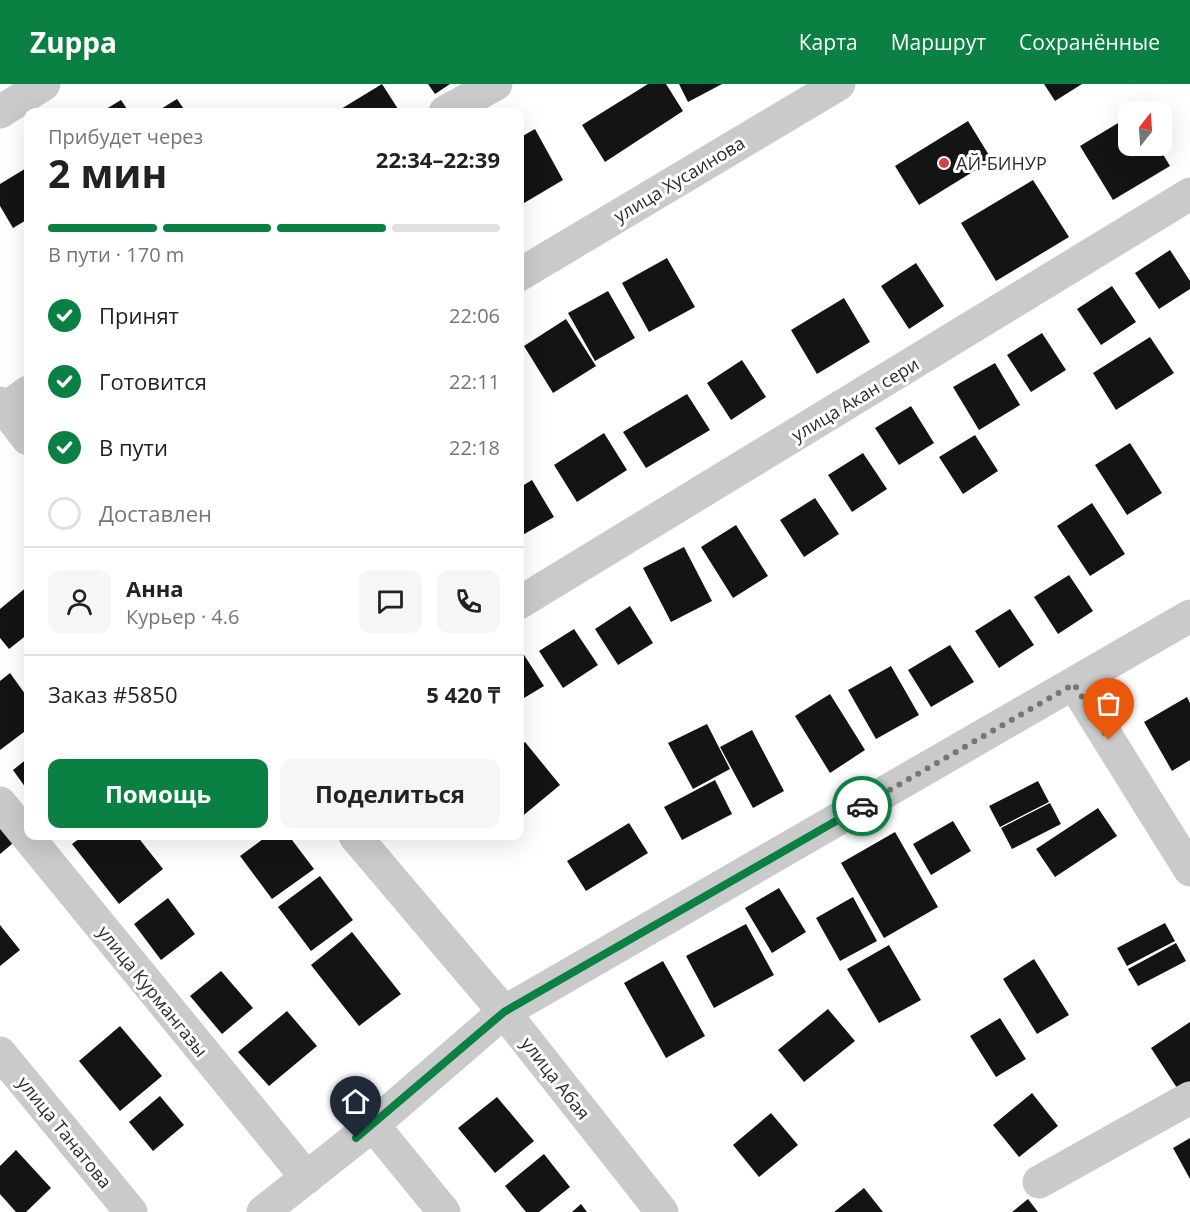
<!DOCTYPE html>
<html lang="ru">
<meta charset="utf-8">
<style>
:root{--surface:#fff;--page:#f6f6f6;--text:#222;--muted:#767676;--line:#e0e0e0;--accent:#0b8043}
body{margin:0;font-family:"Open Sans",sans-serif;background:var(--page);color:var(--text);height:100vh;display:flex;flex-direction:column;font-size:22px;white-space:nowrap}
*{box-sizing:border-box;margin:0}
p{font-size:20px;color:var(--muted)}
.icon{flex:none;width:33px;height:33px;fill:none;stroke:currentColor;stroke-width:2;stroke-linecap:round;stroke-linejoin:round}
.map{position:relative;flex:1;overflow:hidden}
.details{position:absolute;left:24px;top:24px;width:500px;height:732px;display:flex;flex-direction:column;background:var(--surface);border-radius:12px;box-shadow:0 6px 24px #0002}
.details>*{flex:none}
.needle{width:39px;rotate:17deg}
.buttons{position:absolute;left:1118px;top:18px;display:grid;gap:12px}
.buttons a{display:grid;place-items:center;width:54px;height:54px;border-radius:12px;background:var(--surface);box-shadow:0 6px 24px #0002;font-size:30px}
.pin{position:absolute;display:grid;place-items:center;width:51px;height:51px;color:#fff;margin:-62px -26px;border-radius:50% 50% 50% 0;rotate:-45deg;box-shadow:0 0 6px #0007}
.pin .icon{rotate:45deg}
.courier{position:absolute;display:grid;place-items:center;width:60px;height:60px;margin:-30px;border:4px solid #0b8043;border-radius:50%;background:#fff;color:#222;box-shadow:0 2px 8px #0007}
.summary em{font-style:normal;font-weight:700}
.summary div{display:flex;flex-direction:column-reverse}
.summary{display:flex;align-items:center;justify-content:space-between;height:102px;padding:0 24px}
h1{font-size:39px;font-weight:700;line-height:45px}
.bar{display:grid;grid-template-columns:repeat(4,1fr);gap:9px 6px;align-content:center;height:72px;padding:0 24px}
.bar i{height:8px;border-radius:4px;background:var(--line)}
.bar .active{background:var(--accent)}
.bar p{grid-column:span 4}
.line{display:flex;align-items:center;gap:15px;padding:0 24px;border-top:2px solid var(--line)}
.line div{flex:1}
.round{display:grid;place-items:center;flex:none;width:63px;height:63px;border-radius:12px;background:var(--page)}
ol{padding:0 24px;list-style:none}
li{display:flex;align-items:center;gap:18px;height:66px}
li p{margin-inline-start:auto}
li .icon{padding:6px;border-radius:50%;background:var(--accent);color:#fff;stroke-width:4}
li:last-child{color:var(--muted)}
li i{width:33px;height:33px;border:3px solid var(--line);border-radius:50%}
.button{display:flex;gap:12px;margin-top:auto;padding:12px 24px}
.button a{flex:1;height:69px;border-radius:12px;background:var(--accent);color:#fff;font-size:24px;font-weight:700;line-height:69px;text-align:center}
.button a+a{background:var(--page);color:var(--text)}
header{display:flex;align-items:center;gap:36px;box-sizing:border-box;height:84px;padding:0 30px;background:var(--accent);color:#fff}
header strong{font-size:28px}
nav{display:flex;gap:33px;margin-inline-start:auto;font-size:21px}
.map>svg:first-child{display:block}
.building{fill:#141414}
.lines{fill:none;stroke-linecap:round;stroke-linejoin:round}
.minor{stroke:#cacaca;stroke-width:33}
.done{stroke:#767676;stroke-width:6;stroke-dasharray:0 10.8}
.route{stroke:#0b8043;stroke-width:8}
.poi-dot{fill:#d14249;stroke:#fff;stroke-width:2}
.labels{text-anchor:middle;dominant-baseline:central;stroke-width:6;stroke-linejoin:round;paint-order:stroke}
.poi-label{font-size:18px;fill:#2d2d2d;stroke:#fff;text-anchor:start}
.street-label{font-size:18px;fill:#2d2d2d;stroke:#fff}
</style>
<header>
<strong>Zuppa</strong>
<nav><a>Карта</a><a>Маршрут</a><a>Сохранённые</a></nav>
</header>
<div class="map">
<svg width="1190" height="1128" viewBox="0 0 1190 1128">
<rect width="100%" height="100%" fill="#fff"/>
<!-- building -->
<path class="building" d="M382 0 400 28H336Z
M428 0H450L435 10Z
M648 0H666L683 27 605 78 582 41Z
M679 0H722L688 18Z
M1044 0H1082L1055 17Z
M177 15 186 28H156Z
M121 16 129 28H101Z
M1128 33V62H1158L1170 82 1113 116 1080 62Z
M968 37 992 76 919 121 895 82Z
M535 45 563 96 519 122V54Z
M28 83V135L13 144 0 122V100Z
M1033 96 1069 153 996 197 961 139Z
M1170 166 1190 197V205L1159 225 1135 189Z
M667 174 695 223 649 248 622 199Z
M916 179 944 222 909 245 881 202Z
M1112 202 1136 238 1101 261 1077 225Z
M608 207 635 254 595 277 568 229Z
M844 214 870 258 817 290 791 246Z
M566 235 596 282 553 309 524 262Z
M1042 249 1066 286 1031 308 1007 271Z
M1150 253 1174 289 1116 326 1093 289Z
M742 276 766 313 731 336 707 299Z
M995 279 1020 321 979 346 953 303Z
M687 310 710 346 646 384 623 348Z
M911 322 934 359 899 381 875 344Z
M604 349 627 386 577 418 554 381Z
M975 351 998 387 963 410 939 373Z
M1130 359 1162 409 1127 431 1095 381Z
M863 369 887 405 852 428 828 391Z
M532 396 554 433 519 453V404Z
M815 414 839 450 804 473 780 436Z
M1092 419 1125 470 1090 492 1057 442Z
M736 441 768 492 733 514 701 463Z
M684 463 712 517 671 538 643 484Z
M1069 491 1093 527 1058 550 1034 513Z
M28 502V550L9 565 0 554V525Z
M630 522 653 559 618 581 595 545Z
M1010 525 1034 561 999 584 975 547Z
M574 545 598 581 563 604 539 567Z
M950 561 974 598 931 623 908 586Z
M519 563 544 602 519 617Z
M891 582 919 631 876 655 848 606Z
M10 589 28 614V645L0 666V597Z
M830 610 865 666 830 689 795 632Z
M1187 613 1190 619V676L1172 687 1144 638Z
M707 640 730 685 693 705 668 659Z
M752 646 784 707 753 724 720 663Z
M525 658 560 701 519 735V663Z
M28 674V707L13 686Z
M715 696 732 730 682 756 664 723Z
M1038 697 1049 718 1000 743 989 722Z
M1050 719 1061 740 1012 765 1001 744Z
M1098 724 1117 752 1055 793 1036 765Z
M0 734 18 755 0 770Z
M953 737 971 767 931 791 913 760Z
M629 739 648 769 586 807 567 777Z
M895 748 938 823 884 854 841 779Z
M83 752H137L163 785 119 820 72 760Z
M267 752H289L314 785 272 815 240 772Z
M320 792 353 836 311 867 278 823Z
M779 804 806 848 772 869 745 824Z
M853 813 877 857 840 877 816 834Z
M168 814 195 850 161 876 134 840Z
M1165 839 1175 857 1127 882 1117 864Z
M746 840 774 891 714 924 686 872Z
M0 841 20 866 0 882Z
M352 848 401 910 359 942 311 881Z
M1176 859 1186 877 1138 902 1128 885Z
M889 861 921 916 879 939 847 885Z
M1034 875 1069 931 1037 950 1003 895Z
M663 877 705 952 666 974 624 899Z
M221 887 253 924 222 950 190 912Z
M828 925 855 957 804 998 778 966Z
M287 927 317 962 269 1002 238 968Z
M1000 934 1026 975 996 993 970 952Z
M1190 938V1004L1181 1010 1151 964Z
M120 942 162 992 120 1027 79 977Z
M1032 1009 1058 1042 1019 1073 993 1041Z
M160 1012 184 1041 153 1067 129 1038Z
M497 1013 534 1057 495 1089 458 1044Z
M771 1029 798 1061 759 1093 733 1061Z
M1190 1054V1095L1173 1064Z
M16 1066 51 1104 26 1128H16L0 1110V1082Z
M544 1070 570 1103 539 1128H526L505 1102Z
M864 1104 883 1128H834Z
M1028 1115 1038 1128H1012Z
M581 1120 587 1128H572Z"/>
<g class="lines">
<!-- minor -->
<path class="minor" d="M0 28 44 0
M445 28 496 0
M519 191 839 0
M0 319 28 355
M5 325 28 308
M519 519 1190 110
M1074 600 1190 786
M0 719 307 1094
M355 752 504 928 662 1128
M0 969 131 1128
M373 1041 444 1128
M1039 1098 1190 1014
M263 1128 373 1041 504 928 1190 532"/>
</g>
<g class="lines">
<!-- done -->
<path class="done" d="M862 722 1074 600 1109 656"/>
<!-- route -->
<path class="route" d="M356 1054 504 928 862 722"/>
</g>
<!-- markers -->
<circle class="poi-dot" cx="944" cy="79" r="6"/>
<g class="labels">
<!-- poi labels -->
<g class="poi-label">
<text x="956" y="79">АЙ-БИНУР</text>
</g>
<!-- street labels -->
<g class="street-label">
<text transform="translate(679 95) rotate(-31)">улица Хусаинова</text>
<text transform="translate(855 315) rotate(-31)">улица Акан сери</text>
<text transform="translate(153 907) rotate(51)">улица Курмангазы</text>
<text transform="translate(556 994) rotate(52)">улица Абая</text>
<text transform="translate(65 1048) rotate(51)">улица Танатова</text>
</g>
</g>
</svg>
<div class="buttons">
<a><svg class="needle" viewBox="-14 -14 28 28"><path d="M0-13l5 13h-10z" fill="#e53935"/><path d="M0 13l5-13h-10z" fill="#767676"/></svg></a>
</div>
<div class="pin" style="left:1109px;top:656px;background:#ea580c"><svg class="icon" aria-label="bag" viewBox="0 0 24 24"><path d="M5 8h14l-1 12H6zM9 8a3 3 0 0 1 6 0"/></svg></div>
<div class="pin" style="left:356px;top:1054px;background:#1f2937"><svg class="icon" aria-label="home" viewBox="0 0 24 24"><path d="M3 11l9-7 9 7M6 9v11h12V9"/></svg></div>
<div class="courier" style="left:862px;top:722px"><svg class="icon" aria-label="car" viewBox="0 0 24 24"><path d="M5 17H2v-5l4-1 3-4h7l3 4 3 1v5h-3M9 17h6M6 11h13"/><circle cx="7" cy="17" r="2"/><circle cx="17" cy="17" r="2"/></svg></div>
<section class="details">
<div class="summary"><div><h1>2 мин</h1><p>Прибудет через</p></div><em>22:34–22:39</em></div>
<div class="bar"><i class="active"></i><i class="active"></i><i class="active"></i><i></i><p>В пути · 170 m</p></div>
<ol>
<li><svg class="icon" aria-label="check" viewBox="0 0 24 24"><path d="M5 12l5 5 9-10"/></svg>Принят<p>22:06</p></li>
<li><svg class="icon" aria-label="check" viewBox="0 0 24 24"><path d="M5 12l5 5 9-10"/></svg>Готовится<p>22:11</p></li>
<li><svg class="icon" aria-label="check" viewBox="0 0 24 24"><path d="M5 12l5 5 9-10"/></svg>В пути<p>22:18</p></li>
<li><i></i>Доставлен</li>
</ol>
<div class="line" style="height:108px"><a class="round"><svg class="icon" aria-label="person" viewBox="0 0 24 24"><circle cx="12" cy="8" r="4"/><path d="M4 21q1-7 8-7t8 7"/></svg></a><div><b>Анна</b><p>Курьер · 4.6</p></div><a class="round"><svg class="icon" aria-label="chat" viewBox="0 0 24 24"><path d="M4 5h16v11H9l-5 4z"/></svg></a><a class="round"><svg class="icon" aria-label="phone" viewBox="0 0 24 24"><path d="M5 4h4l2 5-3 2q2 4 5 5l2-3 5 2v4C11 20 4 13 5 4z"/></svg></a></div>
<div class="line" style="height:78px"><div>Заказ #5850</div><b>5 420 ₸</b></div>
<div class="button"><a>Помощь</a><a>Поделиться</a></div>
</section>
</div>
